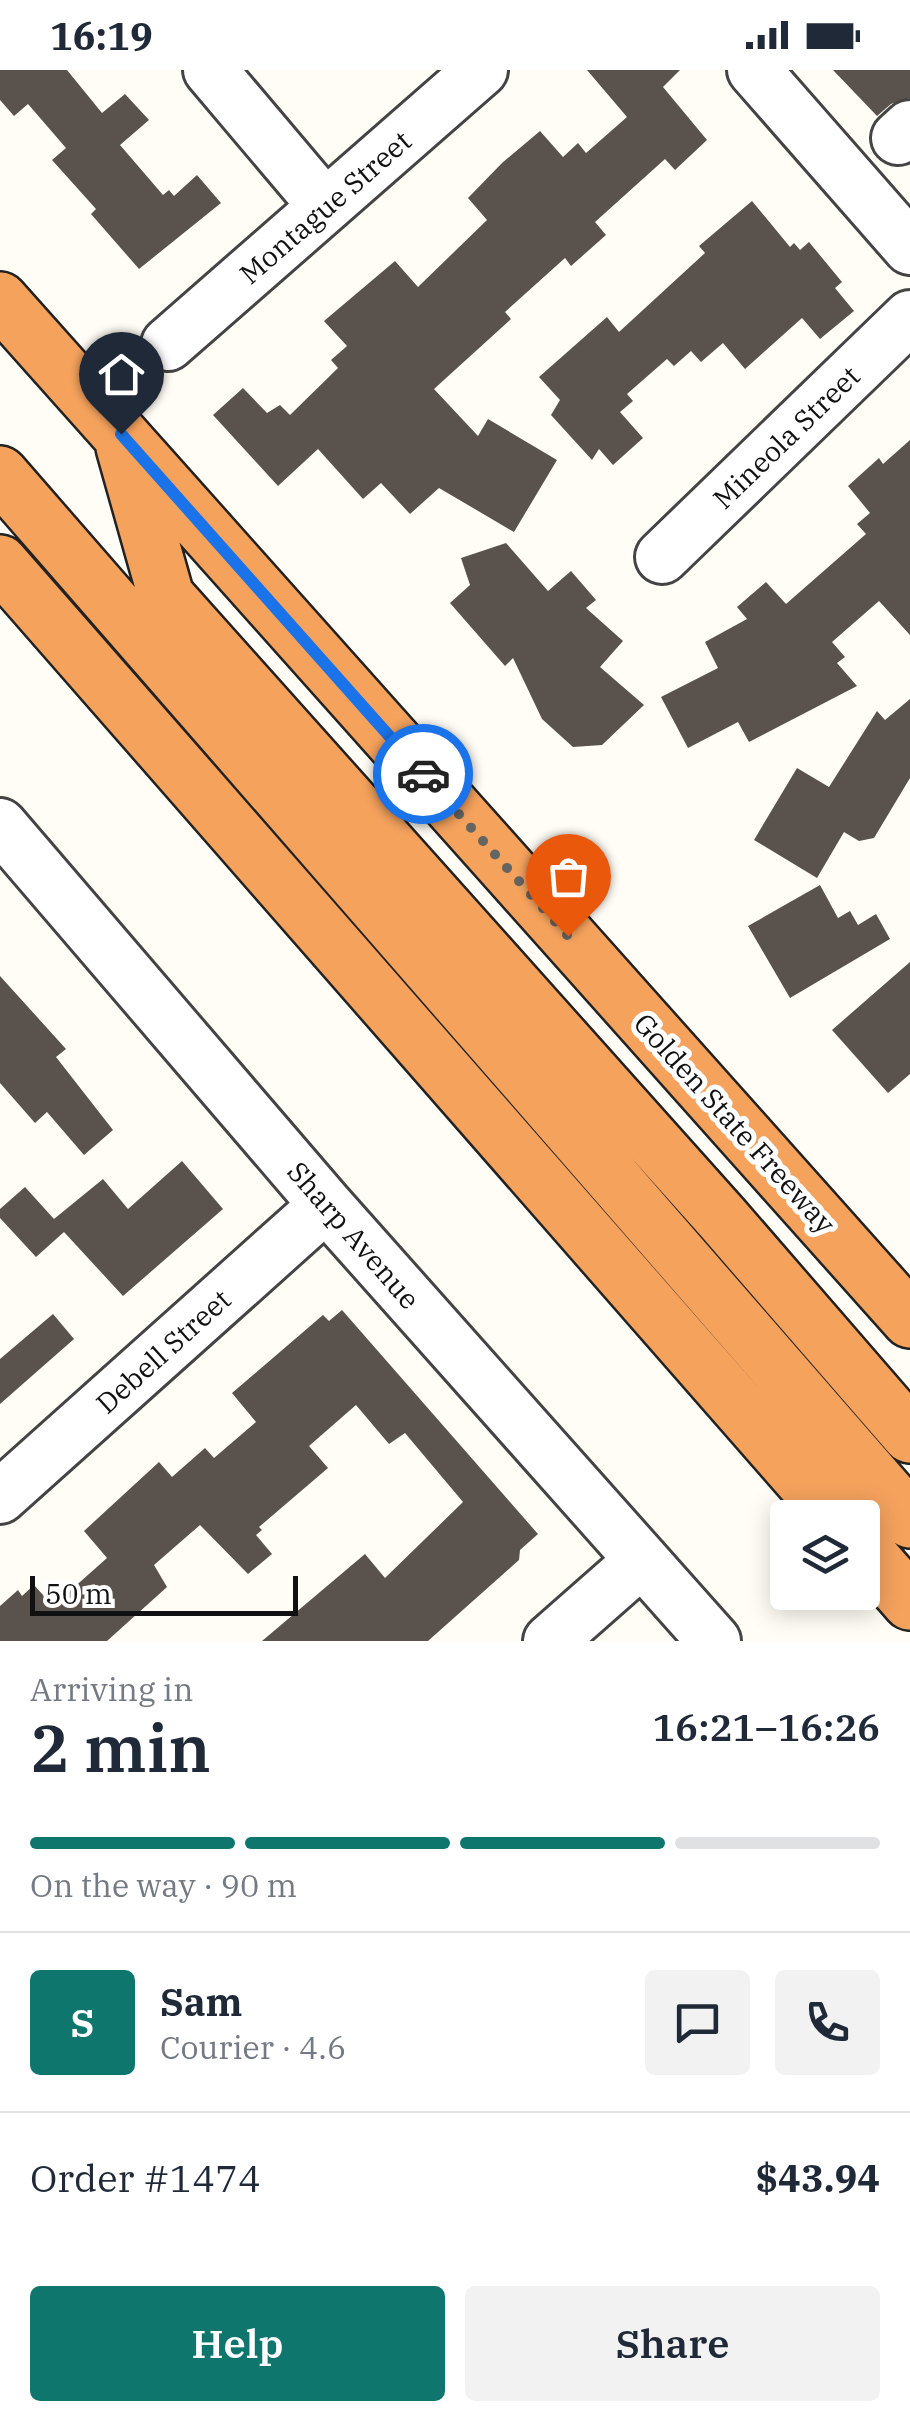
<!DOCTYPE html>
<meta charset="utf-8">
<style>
:root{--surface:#fff;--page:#f2f2f3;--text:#1f2937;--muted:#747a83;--line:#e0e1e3;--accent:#0f766e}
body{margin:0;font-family:"IBM Plex Serif",serif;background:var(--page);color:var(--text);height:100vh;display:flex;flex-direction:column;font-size:38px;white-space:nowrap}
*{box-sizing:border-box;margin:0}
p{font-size:32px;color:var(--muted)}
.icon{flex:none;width:55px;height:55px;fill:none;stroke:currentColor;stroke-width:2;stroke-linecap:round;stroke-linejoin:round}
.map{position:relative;height:1571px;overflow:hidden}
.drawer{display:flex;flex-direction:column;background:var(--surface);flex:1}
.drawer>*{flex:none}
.fabs{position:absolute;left:770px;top:1430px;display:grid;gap:20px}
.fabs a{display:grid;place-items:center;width:110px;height:110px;border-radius:10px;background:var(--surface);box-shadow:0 5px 25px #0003;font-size:50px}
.scale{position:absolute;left:30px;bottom:25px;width:268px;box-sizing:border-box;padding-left:10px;border:5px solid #111;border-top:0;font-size:28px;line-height:35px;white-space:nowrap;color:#111;-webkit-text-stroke:8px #fff;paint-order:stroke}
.pin{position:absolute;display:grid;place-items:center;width:85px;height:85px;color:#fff;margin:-102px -42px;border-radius:50% 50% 50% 0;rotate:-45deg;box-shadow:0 0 10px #0007}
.pin .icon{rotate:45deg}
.courier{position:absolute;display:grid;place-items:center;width:100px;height:100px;margin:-50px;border:8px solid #1a73e8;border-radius:50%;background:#fff;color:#222;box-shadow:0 2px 12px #0007}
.headline em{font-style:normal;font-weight:600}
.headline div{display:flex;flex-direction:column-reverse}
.headline{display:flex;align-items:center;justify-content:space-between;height:170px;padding:0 30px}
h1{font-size:65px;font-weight:600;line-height:75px}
.bar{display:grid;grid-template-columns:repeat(4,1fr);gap:15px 10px;align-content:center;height:120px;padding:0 30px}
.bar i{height:12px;border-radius:8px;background:var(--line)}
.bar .on{background:var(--accent)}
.bar p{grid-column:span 4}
.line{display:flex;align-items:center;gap:25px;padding:0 30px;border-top:2px solid var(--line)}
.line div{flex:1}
.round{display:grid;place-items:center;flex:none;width:105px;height:105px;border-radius:10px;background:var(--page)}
.cta{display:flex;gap:20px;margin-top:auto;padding:20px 30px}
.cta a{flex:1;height:115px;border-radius:10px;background:var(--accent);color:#fff;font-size:40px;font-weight:600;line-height:115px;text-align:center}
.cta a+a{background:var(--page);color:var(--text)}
.status{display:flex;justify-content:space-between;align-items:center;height:70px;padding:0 50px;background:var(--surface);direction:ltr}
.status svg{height:28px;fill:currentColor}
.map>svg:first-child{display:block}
.building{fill:#5a524d}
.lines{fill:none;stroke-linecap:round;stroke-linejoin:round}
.minor-casing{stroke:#444;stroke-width:58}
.highway-casing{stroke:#222;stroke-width:60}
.minor{stroke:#fff;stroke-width:52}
.highway{stroke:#f5a25d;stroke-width:55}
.done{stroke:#646461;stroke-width:10;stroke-dasharray:0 18}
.route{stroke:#1a73e8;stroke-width:12}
.labels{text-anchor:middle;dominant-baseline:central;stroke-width:10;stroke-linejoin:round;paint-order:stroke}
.street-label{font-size:28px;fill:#111;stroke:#fff}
</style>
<div class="status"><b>16:19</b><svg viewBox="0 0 49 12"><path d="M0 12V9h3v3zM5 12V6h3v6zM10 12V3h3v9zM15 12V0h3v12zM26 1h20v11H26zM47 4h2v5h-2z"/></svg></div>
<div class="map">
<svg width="910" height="1571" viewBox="0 0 910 1571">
<rect width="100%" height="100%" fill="#fffdf5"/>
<!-- building -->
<path class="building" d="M0 0H67L102 43 125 24 149 50 120 75 163 125 169 120 174 126 197 105 221 133 139 199 91 144 96 139 52 90 66 78 28 34 14 46 0 30Z
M587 0H680L663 17 707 70 675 100 665 89 595 152 606 165 571 196 565 188 505 242 511 249 434 319 478 366 488 349 557 390 514 462 439 418 410 444 381 413 363 429 318 379 278 416 213 345 243 318 267 343 280 335 290 345 338 298 331 290 347 276 324 251 395 191 418 217 487 150 468 128 502 93 540 61 563 87 578 73 586 83 627 47Z
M833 0H910V28L891 34 877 46Z
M752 131 790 177 794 173 800 180 809 172 842 212 835 218 854 241 820 269 802 248 745 299 723 273 701 292 691 281 674 296 667 289 627 324 633 331 620 342 643 368 613 395 599 379 592 390 551 345 560 330 539 307 607 247 619 262 705 183 699 176Z
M910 370V565L879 531 832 572 845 587 837 593 857 616 749 672 738 652 688 678 661 627 718 598 705 572 747 549 737 537 766 512 786 534 866 464 857 454 870 443 848 416 879 388 883 394Z
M506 473 548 521 571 501 596 530 586 538 623 571 600 597 644 635 602 675 573 677 542 649 513 588 505 596 450 533 470 515 461 488Z
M910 629V708L874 768 859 771 844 762 817 808 754 770 797 698 829 717 877 641 885 650Z
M820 815 838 848 850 841 858 855 876 844 890 869 790 928 748 856Z
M910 892V1004L888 1023 832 960Z
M0 906 66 979 56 987 113 1060 84 1085 47 1042 35 1053 0 1013Z
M182 1091 223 1139 123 1226 64 1162 36 1187 0 1148V1139L25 1117 54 1149 103 1109 128 1139Z
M342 1240 538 1464 520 1480 519 1490 428 1571H262L365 1484 385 1508 463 1432 405 1363 389 1374 356 1335 309 1376 328 1398 259 1457 262 1460 256 1465 272 1484 248 1504 200 1455 154 1495 167 1517 107 1571H0V1536L18 1520 22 1526 34 1515 53 1536 107 1488 84 1461 159 1392 172 1407 205 1378 214 1388 256 1352 232 1323 323 1245 329 1251Z
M53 1244 74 1269 0 1334V1289Z"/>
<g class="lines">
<defs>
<path id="minor" d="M210 0 325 136
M754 0 910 178
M898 68 910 57
M168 274 481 0
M662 487 910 247
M0 755 326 1135 714 1571
M0 1427 326 1135
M550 1571 642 1490"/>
<path id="highway" d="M0 230 910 1250
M124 377 166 526 722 1148 910 1365
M0 404 910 1450
M0 493 836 1448
M862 1477 910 1532"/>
</defs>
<!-- minor casing -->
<use href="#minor" class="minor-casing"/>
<!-- highway casing -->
<use href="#highway" class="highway-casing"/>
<!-- minor -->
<use href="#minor" class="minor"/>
<!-- highway -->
<use href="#highway" class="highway"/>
</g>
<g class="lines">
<!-- done -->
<path class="done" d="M423 704 568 866"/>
<!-- route -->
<path class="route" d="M121 364 423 704"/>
</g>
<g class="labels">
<!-- street labels -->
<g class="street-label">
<text transform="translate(325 137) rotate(-41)">Montague Street</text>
<text transform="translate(786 367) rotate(-44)">Mineola Street</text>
<text transform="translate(735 1053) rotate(48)">Golden State Freeway</text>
<text transform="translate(354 1165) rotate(49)">Sharp Avenue</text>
<text transform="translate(163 1281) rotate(-42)">Debell Street</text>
</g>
</g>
</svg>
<div class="fabs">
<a><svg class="icon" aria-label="layers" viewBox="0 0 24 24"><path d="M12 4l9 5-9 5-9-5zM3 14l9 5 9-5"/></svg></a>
</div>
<div class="scale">50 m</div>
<div class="pin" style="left:568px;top:866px;background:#ea580c"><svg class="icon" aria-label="bag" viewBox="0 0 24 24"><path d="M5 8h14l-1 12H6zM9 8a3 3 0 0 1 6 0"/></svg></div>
<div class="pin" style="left:121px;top:364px;background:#1f2937"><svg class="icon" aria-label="home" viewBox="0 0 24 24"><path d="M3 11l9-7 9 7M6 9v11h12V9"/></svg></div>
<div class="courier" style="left:423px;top:704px"><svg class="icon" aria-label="car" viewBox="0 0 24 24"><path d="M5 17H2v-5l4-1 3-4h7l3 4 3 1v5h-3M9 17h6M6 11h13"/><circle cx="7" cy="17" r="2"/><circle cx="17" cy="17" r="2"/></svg></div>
</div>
<section class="drawer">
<div class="headline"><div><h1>2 min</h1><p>Arriving in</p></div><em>16:21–16:26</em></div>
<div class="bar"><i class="on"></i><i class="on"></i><i class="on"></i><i></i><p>On the way · 90 m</p></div>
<div class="line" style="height:180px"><b class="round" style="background:var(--accent);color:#fff">S</b><div><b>Sam</b><p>Courier · 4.6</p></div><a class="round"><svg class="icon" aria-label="chat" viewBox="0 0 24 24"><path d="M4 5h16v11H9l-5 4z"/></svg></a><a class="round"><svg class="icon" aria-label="phone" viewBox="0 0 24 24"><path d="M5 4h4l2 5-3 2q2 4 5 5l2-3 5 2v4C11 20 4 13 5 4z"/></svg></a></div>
<div class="line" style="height:130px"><div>Order #1474</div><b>$43.94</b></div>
<div class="cta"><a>Help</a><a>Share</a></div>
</section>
